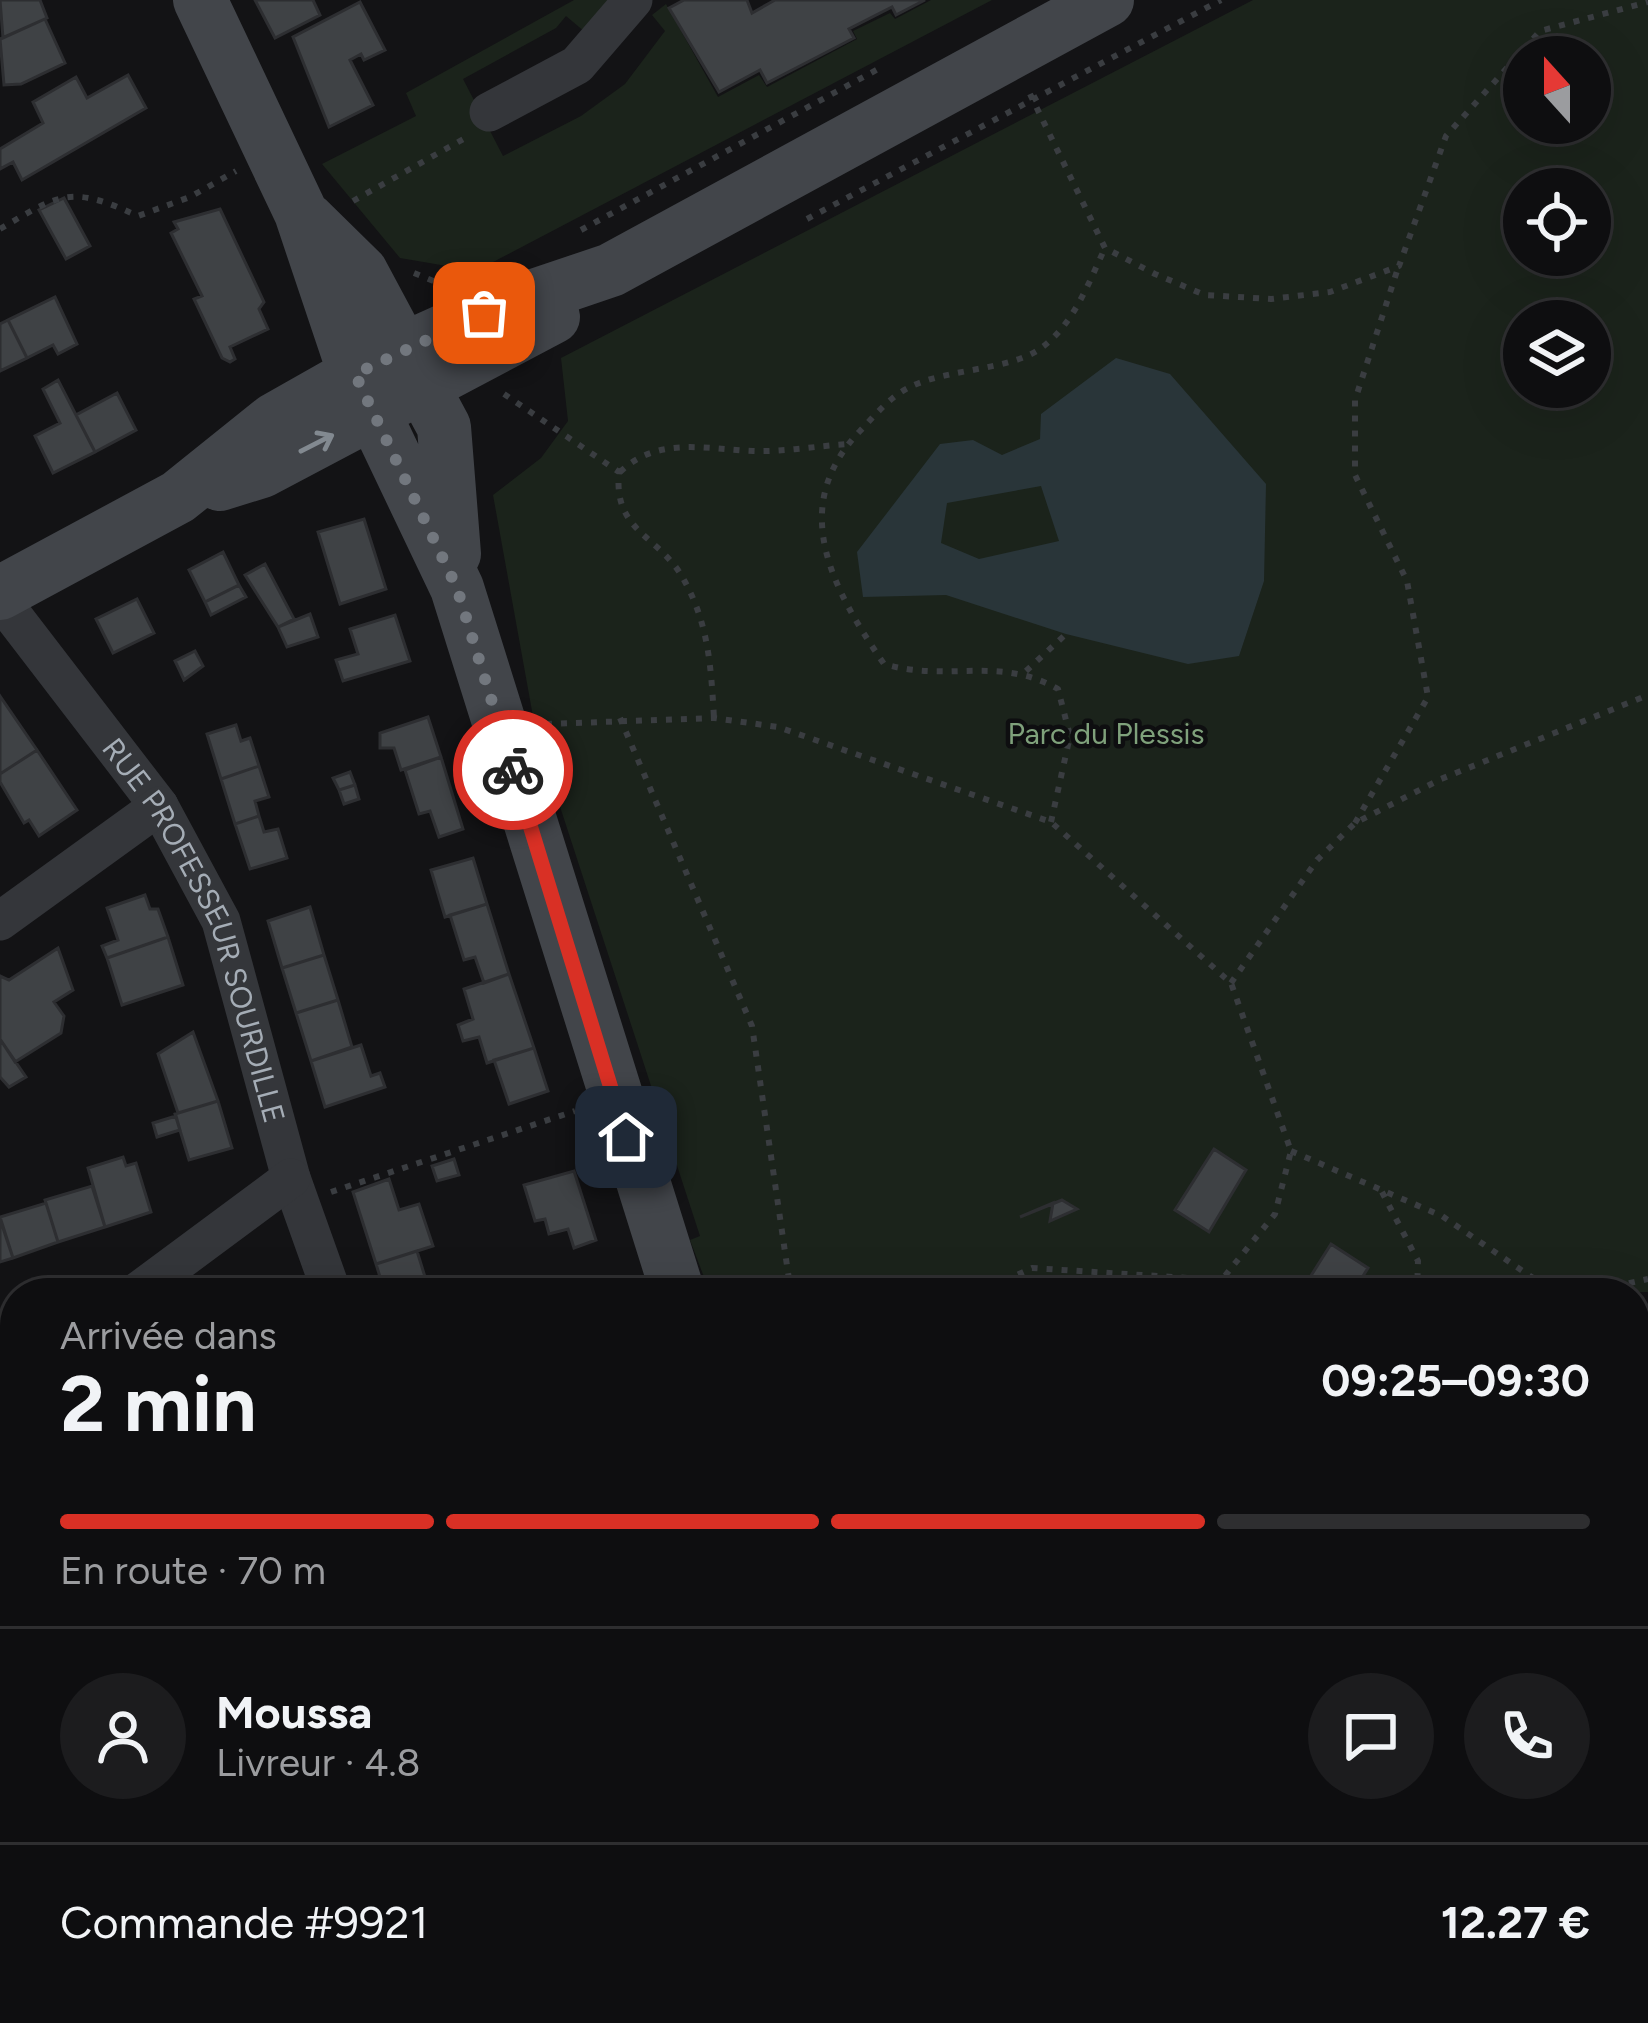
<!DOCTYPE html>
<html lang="fr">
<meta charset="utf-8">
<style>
:root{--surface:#0e0e10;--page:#1c1c1e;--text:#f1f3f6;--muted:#9b9c9f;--line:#2e2e30;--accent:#d93025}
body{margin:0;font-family:Figtree,sans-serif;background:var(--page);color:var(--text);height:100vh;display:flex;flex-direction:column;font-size:45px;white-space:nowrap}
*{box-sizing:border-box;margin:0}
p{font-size:39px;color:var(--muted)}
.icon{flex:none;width:66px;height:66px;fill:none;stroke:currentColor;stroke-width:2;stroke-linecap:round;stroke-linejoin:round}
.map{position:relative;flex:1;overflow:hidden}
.panel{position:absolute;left:0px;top:1278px;width:1650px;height:747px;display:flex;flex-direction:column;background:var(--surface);border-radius:48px 48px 0 0;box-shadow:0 12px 48px #0002,0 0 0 3px var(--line)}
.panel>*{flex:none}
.needle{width:78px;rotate:339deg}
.controls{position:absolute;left:1503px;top:36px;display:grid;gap:24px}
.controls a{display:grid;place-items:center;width:108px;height:108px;border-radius:50%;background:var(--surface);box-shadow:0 12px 48px #0002,0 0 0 3px var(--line);font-size:60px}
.pin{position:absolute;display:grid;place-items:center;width:102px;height:102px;color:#fff;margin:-51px;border-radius:24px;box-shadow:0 6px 18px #0006}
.courier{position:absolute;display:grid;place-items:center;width:120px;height:120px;margin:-60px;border:9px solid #d93025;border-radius:50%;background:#fff;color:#222;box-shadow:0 3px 15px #0007}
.headline em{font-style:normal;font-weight:700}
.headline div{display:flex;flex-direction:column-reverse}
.headline{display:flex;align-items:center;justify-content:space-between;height:204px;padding:0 60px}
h1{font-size:78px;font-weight:700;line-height:90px}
.bar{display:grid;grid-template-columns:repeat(4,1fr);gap:18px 12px;align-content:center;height:144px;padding:0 60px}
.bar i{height:15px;border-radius:9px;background:var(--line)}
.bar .current{background:var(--accent)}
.bar p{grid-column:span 4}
.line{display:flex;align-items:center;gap:30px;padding:0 60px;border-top:3px solid var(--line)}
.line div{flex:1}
.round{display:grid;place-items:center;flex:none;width:126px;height:126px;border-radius:63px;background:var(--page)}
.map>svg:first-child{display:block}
.green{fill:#1b231b;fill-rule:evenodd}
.water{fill:#293539;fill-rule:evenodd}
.building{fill:#3f4245;stroke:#2d2e31;stroke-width:3}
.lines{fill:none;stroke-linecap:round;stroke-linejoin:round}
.path{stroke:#3a3d41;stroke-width:6;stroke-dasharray:6 9;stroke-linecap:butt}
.street{stroke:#34363a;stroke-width:39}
.secondary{stroke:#42454a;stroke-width:54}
.oneway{stroke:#828990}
.done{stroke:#72777e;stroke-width:12;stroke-dasharray:0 21.6}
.route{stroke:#d93025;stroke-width:15}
.labels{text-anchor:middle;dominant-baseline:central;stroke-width:9;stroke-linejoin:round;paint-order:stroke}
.park-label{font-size:30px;fill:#7fa17b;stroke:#0e0e10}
.street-label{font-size:30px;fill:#a5adb6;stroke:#0e0e10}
</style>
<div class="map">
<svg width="1648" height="2023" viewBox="0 0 1648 2023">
<rect width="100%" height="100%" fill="#131315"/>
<!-- green -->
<path class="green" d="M574 0H615L585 32 566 16 556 28 463 79 503 156 581 116 625 84 665 31 652 15 666 4 718 97 759 75 767 87 857 39 853 31 890 13 895 19 931 0H992L476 271 400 258 322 164 416 116 406 93Z
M1253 0H1648V1292L710 1293 690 1240 700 1236 536 733 493 495 541 458 568 421 561 358ZM1524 57H1590V123H1524ZM1524 189H1590V255H1524ZM1524 321H1590V387H1524Z
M1648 1413V1580L1635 1588V1416Z
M1648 1600V1699L1635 1705V1607Z"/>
<!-- water -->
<path class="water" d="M1116 358 1170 374 1266 484 1264 581 1239 656 1188 664 1066 634 946 595 863 597 857 552 940 444 973 440 1002 455 1040 439 1041 414ZM1041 486 1059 541 979 559 941 543 947 503Z"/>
<!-- building -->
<path class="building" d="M0 0H40L47 18 3 38Z
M255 0H313L320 15 275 38Z
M684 0H747L752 13 775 0H925L896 15 892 7 849 29 854 38 767 83 760 70 719 92 669 8Z
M360 2 385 50 364 60 361 54 350 60 373 105 329 127 293 37Z
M45 19 65 63 21 84 4 85 0 39Z
M128 75 146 108 22 180 13 162 0 169V149L43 123 33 102 76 77 87 98Z
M64 198 90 246 66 259 39 210Z
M220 209 264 302 259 309 268 329 230 347 235 359 230 362 222 358 194 299 202 296 171 233 178 229 174 222Z
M55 297 77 344 58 354 53 345 27 358 8 320Z
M8 320 27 358 0 371V324Z
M58 380 95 452 53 473 35 436 60 423 43 389Z
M117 393 136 430 95 452 76 415Z
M364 519 386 589 340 604 318 532Z
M223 552 239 585 205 602 189 570Z
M265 564 294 619 278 627 245 575Z
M239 585 246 597 211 615 205 602Z
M137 599 154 633 113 653 96 619Z
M310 614 318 637 287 647 278 627Z
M395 615 410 661 343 681 336 660 358 654 350 629Z
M195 651 203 666 184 680 175 661Z
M0 696 37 750 0 774Z
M428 717 441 757 401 770 394 748H380V733Z
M236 725 241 741 250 738 259 766 221 779 207 734Z
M37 750 77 810 39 836 29 820 24 823 0 782V774Z
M441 757 463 829 439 837 430 811 419 814 405 770Z
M259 766 269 797 255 801 259 816 235 824 221 779Z
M350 772 355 785 339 790 333 778Z
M355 785 359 799 344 804 339 790Z
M259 816 264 832 278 829 287 858 250 869 235 824Z
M473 858 487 904 445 917 431 870Z
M145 895 150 909H158L168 937 107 958 102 946 118 940 107 908Z
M487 904 509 974 484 983 475 957 464 960 450 915Z
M310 907 324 955 282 968 268 921Z
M168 937 183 985 122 1005 107 958Z
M58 948 73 990 54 1002 64 1016 61 1033 15 1062 0 1039V976L9 980Z
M324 955 338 1000 296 1013 282 968Z
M509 974 534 1048 487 1063 479 1037 463 1041 458 1025 473 1019 464 989Z
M338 1000 352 1047 311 1061 296 1013Z
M193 1032 218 1101 178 1113 158 1054Z
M0 1039 26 1077 9 1087 0 1077Z
M361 1045 371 1076 380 1073 385 1087 325 1107 311 1061Z
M534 1048 548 1091 509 1104 494 1060Z
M218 1101 232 1148 189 1160 175 1114Z
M176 1116 180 1130 157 1137 153 1123Z
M1214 1149 1246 1170 1209 1232 1175 1210Z
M123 1157 126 1166 136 1163 151 1212 105 1227 88 1168Z
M454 1159 459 1175 437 1181 432 1166Z
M574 1171 596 1240 574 1248 568 1229 549 1234 545 1219 535 1221 524 1185Z
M389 1179 399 1210 419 1204 433 1246 376 1264 353 1192Z
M92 1186 105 1227 58 1242 45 1200Z
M1062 1200 1077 1209 1050 1221 1053 1203 1020 1217Z
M46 1203 58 1242 13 1258 0 1217Z
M1 1222 13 1258 0 1262V1222Z
M1331 1244 1368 1268 1355 1289 1362 1293H1325L1307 1282Z
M417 1251 430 1293H385L376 1264Z
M9 1401 15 1412V1453L0 1462V1406Z
M15 1453V1491L0 1465Z
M69 2010H90L102 2023H54Z
M370 2010H435L423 2023H385Z
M551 2010H610L599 2023H540Z
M787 2010H828L790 2021Z
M972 2010H1021L1026 2015 1018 2023H965Z"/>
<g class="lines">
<!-- path -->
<path class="path" d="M1030 94 1105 248 1155 274 1205 295 1271 299 1330 292 1399 266 1446 136 1540 31 1648 2
M353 201 467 137
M807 219 1221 0
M0 229C61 193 71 185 138 216L190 197 236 171
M581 230 880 68
M414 273 441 284
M504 394 619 472C613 533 660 535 684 580 709 625 711 668 714 718
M620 472C658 436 704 449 753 451 784 452 817 446 847 444
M1026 671 1066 634
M620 718 752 1026 791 1293
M546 724 714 718 778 727 1051 822 1231 983 1291 1151 1275 1214 1211 1293
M1051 822 1070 736 1058 689C998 655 948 683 884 664 834 591 786 508 860 431 875 415 889 398 908 388 946 368 1010 371 1041 348 1074 324 1088 284 1105 248
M1355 823 1428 697 1407 581 1355 475V400L1398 268
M1231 983 1317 860 1355 823 1441 779 1648 695
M1291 1151 1442 1216 1555 1293
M331 1192 575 1111
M1382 1192 1418 1261 1417 1293
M977 1293 1032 1268 1220 1280
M1117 1293 1139 1275
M1585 1293 1648 1279
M1635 1405 1648 1402
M1297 2010 1304 2023"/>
<!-- street -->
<g class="street">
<path d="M489 112 577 65 633 0"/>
<path id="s1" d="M0 599 159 806 221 921 291 1178 332 1293"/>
<path d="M0 921 159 806"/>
<path d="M136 1293 291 1178"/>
<path d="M490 2023 494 2010"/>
</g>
<!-- secondary -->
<path class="secondary" d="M200 0 301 213 355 374 457 588 678 1293
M307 219 361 272 444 427 454 554
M220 484 262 471 553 317
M0 593 178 497 274 420 380 360 484 313 611 270 1107 0
M1635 1967 1648 1960
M896 2010 904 2023
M1522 2023 1549 2010"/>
</g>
<!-- one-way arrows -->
<defs><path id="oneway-shaft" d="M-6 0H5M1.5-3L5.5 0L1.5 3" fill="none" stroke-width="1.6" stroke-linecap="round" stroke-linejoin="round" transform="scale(3)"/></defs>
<use class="oneway" href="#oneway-shaft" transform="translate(317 443) rotate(-27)"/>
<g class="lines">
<!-- done -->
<path class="done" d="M484 313 355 374 457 588 513 770"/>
<!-- route -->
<path class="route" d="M513 770 626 1137"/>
</g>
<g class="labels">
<!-- park labels -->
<g class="park-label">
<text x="1106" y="733">Parc du Plessis</text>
</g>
<!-- street labels -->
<g class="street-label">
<text stroke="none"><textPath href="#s1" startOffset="390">RUE PROFESSEUR SOURDILLE</textPath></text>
</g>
</g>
</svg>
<div class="controls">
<a><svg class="needle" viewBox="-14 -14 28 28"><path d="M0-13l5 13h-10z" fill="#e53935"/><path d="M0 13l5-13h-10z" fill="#9b9c9f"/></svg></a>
<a><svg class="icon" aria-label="locate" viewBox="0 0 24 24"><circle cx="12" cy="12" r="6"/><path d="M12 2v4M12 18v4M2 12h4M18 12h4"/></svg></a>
<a><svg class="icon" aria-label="layers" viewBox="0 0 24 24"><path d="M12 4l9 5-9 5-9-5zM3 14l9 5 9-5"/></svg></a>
</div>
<div class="pin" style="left:484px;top:313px;background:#ea580c"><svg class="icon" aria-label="bag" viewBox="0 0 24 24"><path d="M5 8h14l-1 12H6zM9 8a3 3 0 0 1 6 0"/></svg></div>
<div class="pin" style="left:626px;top:1137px;background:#1f2937"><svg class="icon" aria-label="home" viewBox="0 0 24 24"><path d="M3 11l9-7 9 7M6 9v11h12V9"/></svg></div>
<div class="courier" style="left:513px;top:770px"><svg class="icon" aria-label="bike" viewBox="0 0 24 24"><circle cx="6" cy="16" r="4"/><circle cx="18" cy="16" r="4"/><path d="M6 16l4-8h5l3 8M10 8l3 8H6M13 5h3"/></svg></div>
<section class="panel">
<div class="headline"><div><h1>2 min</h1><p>Arrivée dans</p></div><em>09:25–09:30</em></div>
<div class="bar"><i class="current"></i><i class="current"></i><i class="current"></i><i></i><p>En route · 70 m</p></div>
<div class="line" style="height:216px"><a class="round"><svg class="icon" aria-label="person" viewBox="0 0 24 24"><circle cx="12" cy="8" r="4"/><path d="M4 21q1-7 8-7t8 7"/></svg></a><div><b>Moussa</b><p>Livreur · 4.8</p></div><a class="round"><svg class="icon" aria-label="chat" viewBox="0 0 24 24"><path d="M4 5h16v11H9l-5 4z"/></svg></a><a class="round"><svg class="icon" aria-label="phone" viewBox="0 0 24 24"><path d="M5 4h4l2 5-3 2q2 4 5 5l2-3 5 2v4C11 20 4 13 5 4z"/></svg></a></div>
<div class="line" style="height:156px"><div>Commande #9921</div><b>12.27 €</b></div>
</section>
</div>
